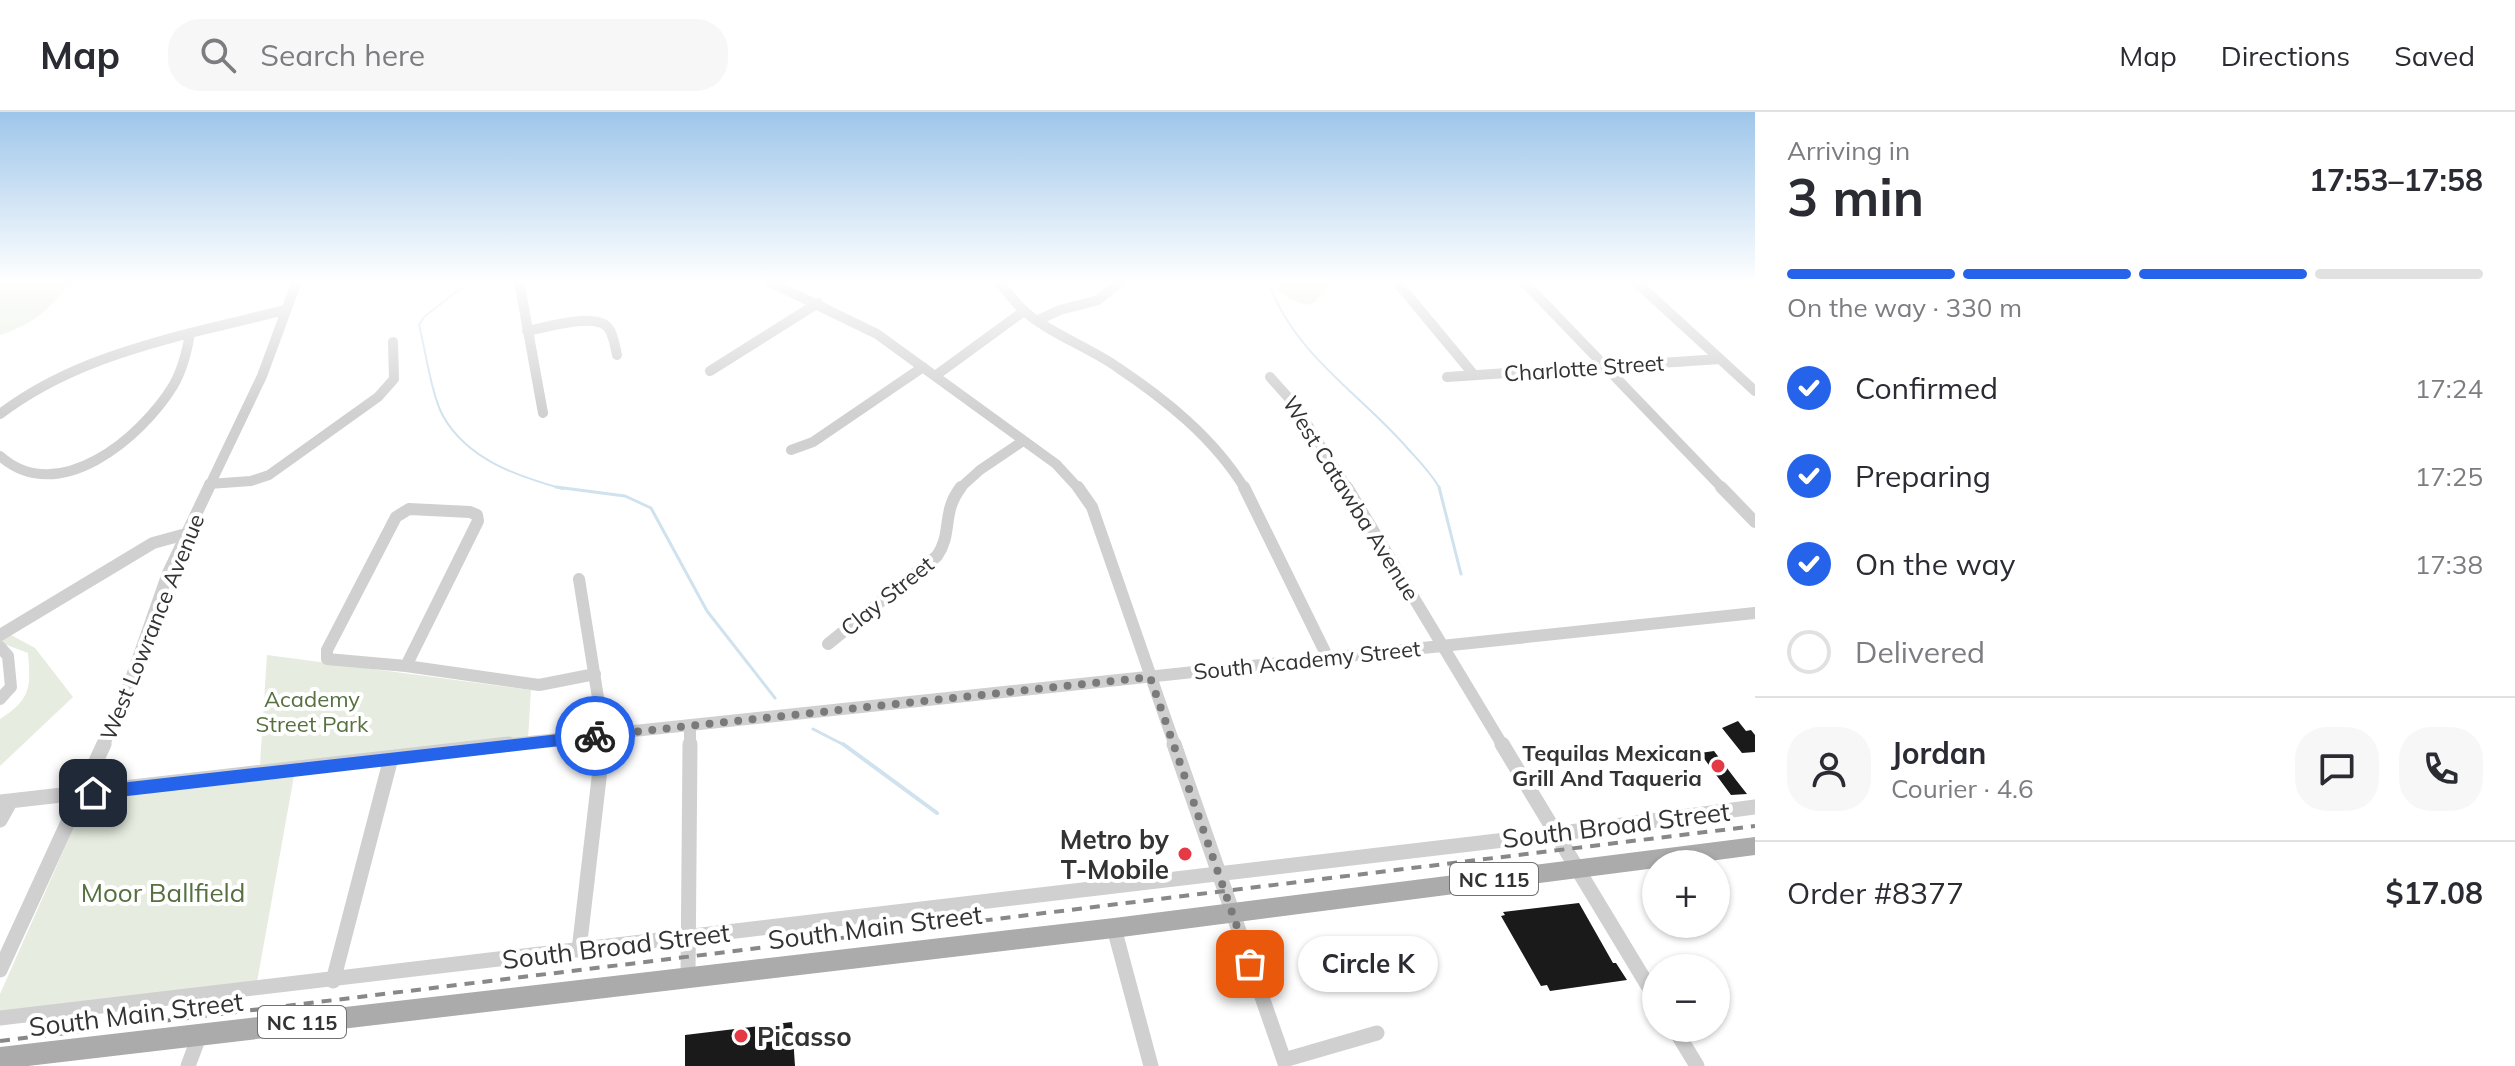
<!DOCTYPE html>
<meta charset="utf-8">
<style>
:root{--surface:#fff;--page:#f7f7f7;--text:#2b2b33;--muted:#7c7c81;--line:#e1e1e2;--accent:#2563eb}
body{margin:0;font-family:Mulish,sans-serif;background:var(--page);color:var(--text);height:100vh;display:flex;flex-direction:column;font-size:30px;white-space:nowrap}
*{box-sizing:border-box;margin:0}
p{font-size:26px;color:var(--muted)}
.icon{flex:none;width:44px;height:44px;fill:none;stroke:currentColor;stroke-width:2;stroke-linecap:round;stroke-linejoin:round}
.map{position:relative;flex:1;overflow:hidden}
.sheet{display:flex;flex-direction:column;background:var(--surface);width:760px}
.sheet>*{flex:none}
.controls{position:absolute;left:1642px;top:738px;display:grid;gap:16px}
.controls a{display:grid;place-items:center;width:88px;height:88px;border-radius:50%;background:var(--surface);box-shadow:0 2px 6px #0004;font-size:40px}
.pin{position:absolute;display:grid;place-items:center;width:68px;height:68px;color:#fff;margin:-34px;border-radius:16px;box-shadow:0 4px 12px #0006}
.courier{position:absolute;display:grid;place-items:center;width:80px;height:80px;margin:-40px;border:6px solid #2563eb;border-radius:50%;background:#fff;color:#222;box-shadow:0 2px 10px #0007}
.bubble{position:absolute;height:56px;border-radius:28px;background:var(--surface);box-shadow:0 2px 6px #0004;font-size:26px;font-weight:700;line-height:56px;text-align:center}
.overview em{font-style:normal;font-weight:700}
.overview div{display:flex;flex-direction:column-reverse}
.overview{display:flex;align-items:center;justify-content:space-between;height:136px;padding:0 32px}
h1{font-size:52px;font-weight:700;line-height:60px}
.bar{display:grid;grid-template-columns:repeat(4,1fr);gap:12px 8px;align-content:center;height:96px;padding:0 32px}
.bar i{height:10px;border-radius:6px;background:var(--line)}
.bar .active{background:var(--accent)}
.bar p{grid-column:span 4}
.line{display:flex;align-items:center;gap:20px;padding:0 32px;border-top:2px solid var(--line)}
.line div{flex:1}
.round{display:grid;place-items:center;flex:none;width:84px;height:84px;border-radius:32px;background:var(--page)}
ol{padding:0 32px;list-style:none}
li{display:flex;align-items:center;gap:24px;height:88px}
li p{margin-inline-start:auto}
li .icon{padding:8px;border-radius:50%;background:var(--accent);color:#fff;stroke-width:4}
li:last-child{color:var(--muted)}
li i{width:44px;height:44px;border:4px solid var(--line);border-radius:50%}
header{display:flex;align-items:center;gap:48px;box-sizing:border-box;height:112px;padding:0 40px;background:var(--surface);border-bottom:2px solid var(--line)}
header strong{font-size:38px}
nav{display:flex;gap:44px;margin-inline-start:auto;font-size:28px}
.search{width:560px;height:72px;background:var(--page);display:flex;align-items:center;gap:20px;box-sizing:border-box;padding:0 28px;border-radius:32px;color:var(--muted);font-size:30px}
main{display:flex;flex:1;min-height:0}
.map>svg:first-child{display:block}
.green{fill:#e6ecdf}
.lines{fill:none;stroke-linecap:round;stroke-linejoin:round}
.stream-far2{stroke:#cfe2ee;stroke-width:2}
.stream-far1{stroke:#cfe2ee;stroke-width:3}
.stream{stroke:#cfe2ee;stroke-width:4}
.building{fill:#1a1a1a}
.minor-far2{stroke:#d0d0d0;stroke-width:10}
.minor-far1{stroke:#d0d0d0;stroke-width:12}
.minor{stroke:#d0d0d0;stroke-width:15}
.major{fill:#ababab;fill-rule:evenodd}
.rail{stroke:#888;stroke-width:4;stroke-dasharray:10 8;stroke-linecap:butt}
.route{fill:#2563eb}
.done{stroke:#7a7a7a;stroke-width:8;stroke-dasharray:0 14.4}
.poi-dot{fill:#e63946;stroke:#fff;stroke-width:3}
.labels{text-anchor:middle;dominant-baseline:central;stroke-width:8;stroke-linejoin:round;paint-order:stroke}
.shield{fill:#fff;stroke:#707070;stroke-width:2}
.shield-label{font-size:20px;font-weight:bold;fill:#333}
.street-label{font-size:22px;fill:#333;stroke:#fff}
.park-label{font-size:22px;fill:#56703f;stroke:#fff}
.poi-label{font-size:22px;font-weight:bold;fill:#333;stroke:#fff;text-anchor:end}
.near-street-label{font-size:26px;fill:#333;stroke:#fff}
.near-poi-label{font-size:26px;font-weight:bold;fill:#333;stroke:#fff;text-anchor:end}
.near-park-label{font-size:26px;fill:#56703f;stroke:#fff}
</style>
<header>
<strong>Map</strong>
<div class="search"><svg class="icon" aria-label="search" viewBox="0 0 24 24"><circle cx="10" cy="10" r="6"/><path d="M15 15l6 6"/></svg>Search here</div>
<nav><a>Map</a><a>Directions</a><a>Saved</a></nav>
</header>
<main>
<div class="map">
<svg width="1755" height="954" viewBox="0 0 1755 954">
<rect width="100%" height="100%" fill="#fff"/>
<!-- green -->
<path class="green" d="M0 169H82C62 177 61 183 47 197 34 209 16 218 0 223Z
M1281 169H1327L1329 172 1315 190 1307 193 1289 187 1278 178Z
M11 523 35 536 73 585 0 654V607C31 587 31 575 28 541L7 533 0 538V529Z
M267 543 531 578 528 627 260 653Z
M294 664 257 870 0 900V882L86 688Z"/>
<g class="lines">
<!-- stream-far2 -->
<path class="stream-far2" d="M470 169 424 205 419 213C425 236 432 285 443 304 468 348 517 364 563 377
M1268 169C1293 242 1361 282 1409 338 1420 350 1432 362 1440 377"/>
<!-- stream-far1 -->
<path class="stream-far1" d="M556 375 625 384 651 396 707 499 775 586
M1439 375 1461 462
M813 617 846 634"/>
<!-- stream -->
<path class="stream" d="M843 632 937 701"/>
</g>
<!-- building -->
<path class="building" d="M1738 609 1746 619 1751 618 1755 623V640L1742 641 1722 616Z
M1714 639 1736 668 1747 682 1731 683 1700 641Z
M1579 791 1613 851H1616L1627 868 1550 879 1547 873 1541 874 1501 804 1505 803 1503 800Z
M792 910 795 954H685V923Z"/>
<g class="lines">
<!-- minor-far2 -->
<path class="minor-far2" d="M519 169 543 301
M768 169 877 222 1056 352 1079 377
M998 169C1006 178 1013 188 1022 197 1045 219 1090 236 1117 255 1165 287 1214 326 1245 377
M1396 169 1474 263
M1523 169 1723 377
M1635 169 1755 279
M1038 208 1060 198 1098 188 1121 169
M527 219C545 216 598 199 609 217 614 224 615 235 617 243
M190 221 285 198
M710 259 818 191
M935 264 1024 199
M1270 265 1295 293 1348 377
M1447 265 1720 247
M0 302C57 259 121 239 190 221 187 240 183 257 173 274 141 326 58 396 0 344
M791 338 813 330 923 255
M209 372 251 369 269 363 378 285 394 267 393 230
M208 377 262 264 297 169
M959 377 980 358 1023 329"/>
<!-- minor-far1 -->
<path class="minor-far1" d="M1078 375 1092 395 1175 634
M1244 375 1328 546
M1347 375 1503 634
M1721 375 1755 410
M409 397 470 400 477 403 478 409 406 554 327 547V538L396 405Z
M579 467 604 623 603 634
M0 523 153 431 186 422
M828 532 937 444C953 421 941 401 961 375
M0 535 8 544 11 575 0 587
M406 554 539 573 595 562
M103 634 120 598 168 461 209 375
M491 634 1755 501
M690 634V614"/>
<!-- minor -->
<path class="minor" d="M1174 632 1286 954
M1502 632 1656 887
M0 690 509 632
M0 708 10 690
M1114 816 1151 954
M579 838 603 632
M0 858 104 632
M688 865 690 632
M333 869 391 646
M0 906 1555 722 1755 695
M1674 916 1697 954
M1284 948 1377 921
M188 954 200 922"/>
<!-- major -->
<path class="major" d="M1755 725V743L1687 752H1656V756L1114 826 28 954H0V935L1114 806Z"/>
<!-- rail -->
<path class="rail" d="M0 929 1755 714"/>
</g>
<!-- sky -->
<linearGradient id="sky" x2="0" y2="1"><stop stop-color="#9ec6ea"/><stop offset="0.56" stop-color="#fff"/><stop offset="1" stop-color="#fff" stop-opacity="0"/></linearGradient>
<rect width="1755" height="302" fill="url(#sky)"/>
<!-- route -->
<path class="route" d="M595 618 602 624 595 630 93 688 86 681 93 674Z"/>
<g class="lines">
<!-- done -->
<path class="done" d="M595 624 1150 565 1250 852"/>
</g>
<!-- markers -->
<g class="poi-dot">
<circle cx="1718" cy="654" r="8"/>
<circle cx="1185" cy="742" r="8"/>
<circle cx="741" cy="924" r="8"/>
</g>
<g class="labels">
<!-- shield labels -->
<g class="shield">
<rect x="1450" y="751" width="88" height="32" rx="6"/>
<rect x="258" y="894" width="88" height="32" rx="6"/>
</g>
<g class="shield-label">
<text x="1494" y="767">NC 115</text>
<text x="302" y="910">NC 115</text>
</g>
<!-- street labels -->
<g class="street-label">
<text transform="translate(1584 256) rotate(-4)">Charlotte Street</text>
<text transform="translate(1351 386) rotate(58)">West Catawba Avenue</text>
<text transform="translate(887 484) rotate(-39)">Clay Street</text>
<text transform="translate(152 515) rotate(-68)">West Lowrance Avenue</text>
<text transform="translate(1307 548) rotate(-6)">South Academy Street</text>
</g>
<!-- park labels -->
<g class="park-label">
<text x="312" y="587">Academy<tspan x="312" dy="25">Street Park</tspan></text>
</g>
<!-- poi labels -->
<g class="poi-label">
<text x="1702" y="641">Tequilas Mexican<tspan x="1702" dy="25">Grill And Taqueria</tspan></text>
</g>
<!-- near-street labels -->
<g class="near-street-label">
<text transform="translate(1616 713) rotate(-7)">South Broad Street</text>
<text transform="translate(875 815) rotate(-7)">South Main Street</text>
<text transform="translate(616 834) rotate(-7)">South Broad Street</text>
<text transform="translate(136 902) rotate(-7)">South Main Street</text>
</g>
<!-- near-poi labels -->
<g class="near-poi-label">
<text x="1169" y="727">Metro by<tspan x="1169" dy="30">T-Mobile</tspan></text>
<text x="757" y="924" text-anchor="start">Picasso</text>
</g>
<!-- near-park labels -->
<g class="near-park-label">
<text x="163" y="780">Moor Ballfield</text>
</g>
</g>
</svg>
<div class="controls">
<a>+</a>
<a>−</a>
</div>
<div class="pin" style="left:1250px;top:852px;background:#ea580c"><svg class="icon" aria-label="bag" viewBox="0 0 24 24"><path d="M5 8h14l-1 12H6zM9 8a3 3 0 0 1 6 0"/></svg></div>
<div class="pin" style="left:93px;top:681px;background:#1f2937"><svg class="icon" aria-label="home" viewBox="0 0 24 24"><path d="M3 11l9-7 9 7M6 9v11h12V9"/></svg></div>
<div class="courier" style="left:595px;top:624px"><svg class="icon" aria-label="bike" viewBox="0 0 24 24"><circle cx="6" cy="16" r="4"/><circle cx="18" cy="16" r="4"/><path d="M6 16l4-8h5l3 8M10 8l3 8H6M13 5h3"/></svg></div>
<div class="bubble" style="left:1298px;top:824px;width:140px">Circle K</div>
</div>
<section class="sheet">
<div class="overview"><div><h1>3 min</h1><p>Arriving in</p></div><em>17:53–17:58</em></div>
<div class="bar"><i class="active"></i><i class="active"></i><i class="active"></i><i></i><p>On the way · 330 m</p></div>
<ol>
<li><svg class="icon" aria-label="check" viewBox="0 0 24 24"><path d="M5 12l5 5 9-10"/></svg>Confirmed<p>17:24</p></li>
<li><svg class="icon" aria-label="check" viewBox="0 0 24 24"><path d="M5 12l5 5 9-10"/></svg>Preparing<p>17:25</p></li>
<li><svg class="icon" aria-label="check" viewBox="0 0 24 24"><path d="M5 12l5 5 9-10"/></svg>On the way<p>17:38</p></li>
<li><i></i>Delivered</li>
</ol>
<div class="line" style="height:144px"><a class="round"><svg class="icon" aria-label="person" viewBox="0 0 24 24"><circle cx="12" cy="8" r="4"/><path d="M4 21q1-7 8-7t8 7"/></svg></a><div><b>Jordan</b><p>Courier · 4.6</p></div><a class="round"><svg class="icon" aria-label="chat" viewBox="0 0 24 24"><path d="M4 5h16v11H9l-5 4z"/></svg></a><a class="round"><svg class="icon" aria-label="phone" viewBox="0 0 24 24"><path d="M5 4h4l2 5-3 2q2 4 5 5l2-3 5 2v4C11 20 4 13 5 4z"/></svg></a></div>
<div class="line" style="height:104px"><div>Order #8377</div><b>$17.08</b></div>
</section>
</main>
